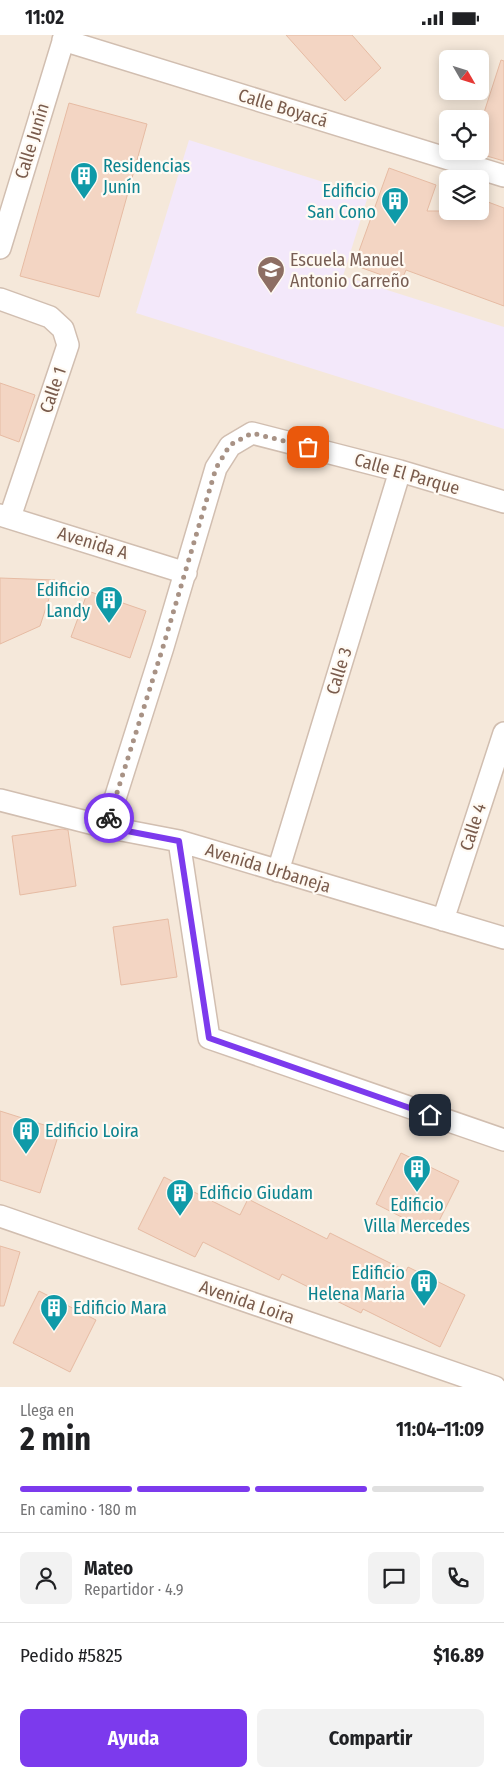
<!DOCTYPE html>
<html lang="es">
<meta charset="utf-8">
<style>
:root{--surface:#fff;--page:#f2f2f2;--text:#202124;--muted:#757577;--line:#e0e0e0;--accent:#7c3aed}
body{margin:0;font-family:"Fira Sans Condensed",sans-serif;background:var(--page);color:var(--text);height:100vh;display:flex;flex-direction:column;font-size:19px;white-space:nowrap}
*{box-sizing:border-box;margin:0}
p{font-size:16px;color:var(--muted)}
.icon{flex:none;width:28px;height:28px;fill:none;stroke:currentColor;stroke-width:2;stroke-linecap:round;stroke-linejoin:round}
.map{position:relative;height:1352px;overflow:hidden}
.side{display:flex;flex-direction:column;background:var(--surface);flex:1}
.side>*{flex:none}
.needle{width:32px;rotate:129deg}
.tools{position:absolute;left:439px;top:15px;display:grid;gap:10px}
.tools a{display:grid;place-items:center;width:50px;height:50px;border-radius:8px;background:var(--surface);box-shadow:0 2px 12px #0003;font-size:25px}
.pin{position:absolute;display:grid;place-items:center;width:42px;height:42px;color:#fff;margin:-21px;border-radius:10px;box-shadow:0 2px 8px #0006}
.courier{position:absolute;display:grid;place-items:center;width:50px;height:50px;margin:-25px;border:4px solid #7c3aed;border-radius:50%;background:#fff;color:#222;box-shadow:0 1px 6px #0007}
.overview em{font-style:normal;font-weight:700}
.overview div{display:flex;flex-direction:column-reverse}
.overview{display:flex;align-items:center;justify-content:space-between;height:85px;padding:0 20px}
h1{font-size:32px;font-weight:700;line-height:38px}
.bar{display:grid;grid-template-columns:repeat(4,1fr);gap:8px 5px;align-content:center;height:60px;padding:0 20px}
.bar i{height:6px;border-radius:4px;background:var(--line)}
.bar .on{background:var(--accent)}
.bar p{grid-column:span 4}
.line{display:flex;align-items:center;gap:12px;padding:0 20px;border-top:1px solid var(--line)}
.line div{flex:1}
.round{display:grid;place-items:center;flex:none;width:52px;height:52px;border-radius:8px;background:var(--page)}
.action{display:flex;gap:10px;margin-top:auto;padding:10px 20px}
.action a{flex:1;height:58px;border-radius:8px;background:var(--accent);color:#fff;font-size:20px;font-weight:700;line-height:58px;text-align:center}
.action a+a{background:var(--page);color:var(--text)}
.status{display:flex;justify-content:space-between;align-items:center;height:35px;padding:0 25px;background:var(--surface);direction:ltr}
.status svg{height:14px;fill:currentColor}
.map>svg:first-child{display:block}
.residential{fill:#f5e8da;fill-rule:evenodd}
.education{fill:#f3e8fa}
.building{fill:#f3d5c3;stroke:#e6bba3}
.lines{fill:none;stroke-linecap:round;stroke-linejoin:round}
.street-casing{stroke:#d1beb0;stroke-width:24}
.street{stroke:#fff;stroke-width:21}
.done{stroke:#a89285;stroke-width:5;stroke-dasharray:0 9}
.route{stroke:#7c3aed;stroke-width:6}
.labels{text-anchor:middle;dominant-baseline:central;stroke-width:4.5;stroke-linejoin:round;paint-order:stroke}
.street-label{font-size:18px;fill:#7a5c4d;stroke:#fffaf3}
.culture-label{font-size:18px;fill:#0d838f;stroke:#fffaf3;text-anchor:start}
.education-label{font-size:18px;fill:#785e54;stroke:#fffaf3;text-anchor:start}
</style>
<div class="status"><b>11:02</b><svg viewBox="0 0 49 12"><path d="M0 12V9h3v3zM5 12V6h3v6zM10 12V3h3v9zM15 12V0h3v12zM26 1h20v11H26zM47 4h2v5h-2z"/></svg></div>
<div class="map">
<svg width="504" height="1352" viewBox="0 0 504 1352">
<rect width="100%" height="100%" fill="#fdf6ec"/>
<!-- residential -->
<path class="residential" d="M0 0H504V1352H0ZM448 24H480V56H448ZM448 84H480V116H448ZM448 144H480V176H448Z"/>
<!-- education -->
<path class="education" d="M189 105 368 161 343 241 504 292V394L136 278Z"/>
<!-- building -->
<path class="building" d="M286 0H352L381 33 345 66Z
M501 25 504 26V126L480 119V90Z
M69 68 147 89 99 262 20 241Z
M389 133 436 150 427 176H480V164L504 173V271L406 235 401 247 354 230Z
M0 348 35 360 19 407 0 400Z
M0 543 55 545 40 591 0 609Z
M88 556 146 576 130 623 71 602Z
M62 794 68 795 76 851 20 860 12 801Z
M168 884 177 942 121 950 113 892Z
M0 1076 60 1095 40 1158 0 1145Z
M401 1118 459 1146 433 1198 376 1169Z
M164 1142 240 1180 248 1164 327 1204 330 1198 406 1236 408 1232 465 1260 440 1312 363 1274 361 1278 282 1239 279 1245 203 1207 195 1222 138 1194Z
M0 1211 20 1217 4 1271H0Z
M39 1256 96 1285 70 1337 13 1308Z"/>
<g class="lines">
<defs>
<path id="street" d="M63 5 504 141
M0 213 65 0
M0 264 50 282 63 294 68 310 10 482
M0 480 186 538
M0 765 106 792 179 806 504 903
M106 792 163 612 216 433 230 411 252 398 400 436 504 467
M179 806 209 1003 504 1105
M278 836 400 436
M443 885 504 698
M0 1181 495 1352"/>
</defs>
<!-- street casing -->
<use href="#street" class="street-casing"/>
<!-- street -->
<use href="#street" class="street"/>
</g>
<g class="lines">
<!-- done -->
<path class="done" d="M109 783 163 612 216 433 230 410 252 398 308 412"/>
<!-- route -->
<path class="route" d="M109 783 106 792 179 806 209 1003 430 1080"/>
</g>
<!-- icons -->
<defs>
<symbol id="building-pin" viewBox="-11 -11 22 30"><path d="M0 17L-7.5 6A9.5 9.5 0 1 1 7.5 6Z" fill="#0f9aa8" stroke="#fffaf3"/><path d="M-4-6H4V6H1V3H-1V6H-4ZM-2.5-4.3h1.7v1.8h-1.7ZM.8-4.3h1.7v1.8H.8ZM-2.5-1h1.7V.8h-1.7ZM.8-1h1.7V.8H.8Z" fill="#fff"/></symbol>
<symbol id="school-pin" viewBox="-11 -11 22 30"><path d="M0 17L-7.5 6A9.5 9.5 0 1 1 7.5 6Z" fill="#8d6e63" stroke="#fffaf3"/><path d="M0-5L7-2L0 1L-7-2ZM-4 1L0 2.5L4 1V4Q0 6-4 4Z" fill="#fff"/></symbol>
</defs>
<g fill-rule="evenodd">
<use href="#building-pin" x="68" y="125" width="32" height="43"/>
<use href="#building-pin" x="379" y="150" width="32" height="43"/>
<use href="#school-pin" x="255" y="219" width="32" height="43"/>
<use href="#building-pin" x="93" y="549" width="32" height="43"/>
<use href="#building-pin" x="10" y="1080" width="32" height="43"/>
<use href="#building-pin" x="401" y="1118" width="32" height="43"/>
<use href="#building-pin" x="164" y="1142" width="32" height="43"/>
<use href="#building-pin" x="408" y="1232" width="32" height="43"/>
<use href="#building-pin" x="38" y="1257" width="32" height="43"/>
</g>
<g class="labels">
<!-- street labels -->
<g class="street-label">
<text transform="translate(283 73) rotate(17)">Calle Boyacá</text>
<text transform="translate(32 106) rotate(-73)">Calle Junín</text>
<text transform="translate(53 355) rotate(-71)">Calle 1</text>
<text transform="translate(407 439) rotate(16)">Calle El Parque</text>
<text transform="translate(93 508) rotate(17)">Avenida A</text>
<text transform="translate(339 636) rotate(-73)">Calle 3</text>
<text transform="translate(473 792) rotate(-72)">Calle 4</text>
<text transform="translate(268 833) rotate(17)">Avenida Urbaneja</text>
<text transform="translate(247 1267) rotate(19)">Avenida Loira</text>
</g>
<!-- culture labels -->
<g class="culture-label">
<text x="103" y="131">Residencias<tspan x="103" dy="21">Junín</tspan></text>
<text x="376" y="156" text-anchor="end">Edificio<tspan x="376" dy="21">San Cono</tspan></text>
<text x="90" y="555" text-anchor="end">Edificio<tspan x="90" dy="21">Landy</tspan></text>
<text x="45" y="1096">Edificio Loira</text>
<text x="199" y="1158">Edificio Giudam</text>
<text x="417" y="1170" text-anchor="middle">Edificio<tspan x="417" dy="21">Villa Mercedes</tspan></text>
<text x="405" y="1238" text-anchor="end">Edificio<tspan x="405" dy="21">Helena Maria</tspan></text>
<text x="73" y="1273">Edificio Mara</text>
</g>
<!-- education labels -->
<g class="education-label">
<text x="290" y="225">Escuela Manuel<tspan x="290" dy="21">Antonio Carreño</tspan></text>
</g>
</g>
</svg>
<div class="tools">
<a><svg class="needle" viewBox="-14 -14 28 28"><path d="M0-13l5 13h-10z" fill="#e53935"/><path d="M0 13l5-13h-10z" fill="#757577"/></svg></a>
<a><svg class="icon" aria-label="locate" viewBox="0 0 24 24"><circle cx="12" cy="12" r="6"/><path d="M12 2v4M12 18v4M2 12h4M18 12h4"/></svg></a>
<a><svg class="icon" aria-label="layers" viewBox="0 0 24 24"><path d="M12 4l9 5-9 5-9-5zM3 14l9 5 9-5"/></svg></a>
</div>
<div class="pin" style="left:308px;top:412px;background:#ea580c"><svg class="icon" aria-label="bag" viewBox="0 0 24 24"><path d="M5 8h14l-1 12H6zM9 8a3 3 0 0 1 6 0"/></svg></div>
<div class="pin" style="left:430px;top:1080px;background:#1f2937"><svg class="icon" aria-label="home" viewBox="0 0 24 24"><path d="M3 11l9-7 9 7M6 9v11h12V9"/></svg></div>
<div class="courier" style="left:109px;top:783px"><svg class="icon" aria-label="bike" viewBox="0 0 24 24"><circle cx="6" cy="16" r="4"/><circle cx="18" cy="16" r="4"/><path d="M6 16l4-8h5l3 8M10 8l3 8H6M13 5h3"/></svg></div>
</div>
<section class="side">
<div class="overview"><div><h1>2 min</h1><p>Llega en</p></div><em>11:04–11:09</em></div>
<div class="bar"><i class="on"></i><i class="on"></i><i class="on"></i><i></i><p>En camino · 180 m</p></div>
<div class="line" style="height:90px"><a class="round"><svg class="icon" aria-label="person" viewBox="0 0 24 24"><circle cx="12" cy="8" r="4"/><path d="M4 21q1-7 8-7t8 7"/></svg></a><div><b>Mateo</b><p>Repartidor · 4.9</p></div><a class="round"><svg class="icon" aria-label="chat" viewBox="0 0 24 24"><path d="M4 5h16v11H9l-5 4z"/></svg></a><a class="round"><svg class="icon" aria-label="phone" viewBox="0 0 24 24"><path d="M5 4h4l2 5-3 2q2 4 5 5l2-3 5 2v4C11 20 4 13 5 4z"/></svg></a></div>
<div class="line" style="height:65px"><div>Pedido #5825</div><b>$16.89</b></div>
<div class="action"><a>Ayuda</a><a>Compartir</a></div>
</section>
